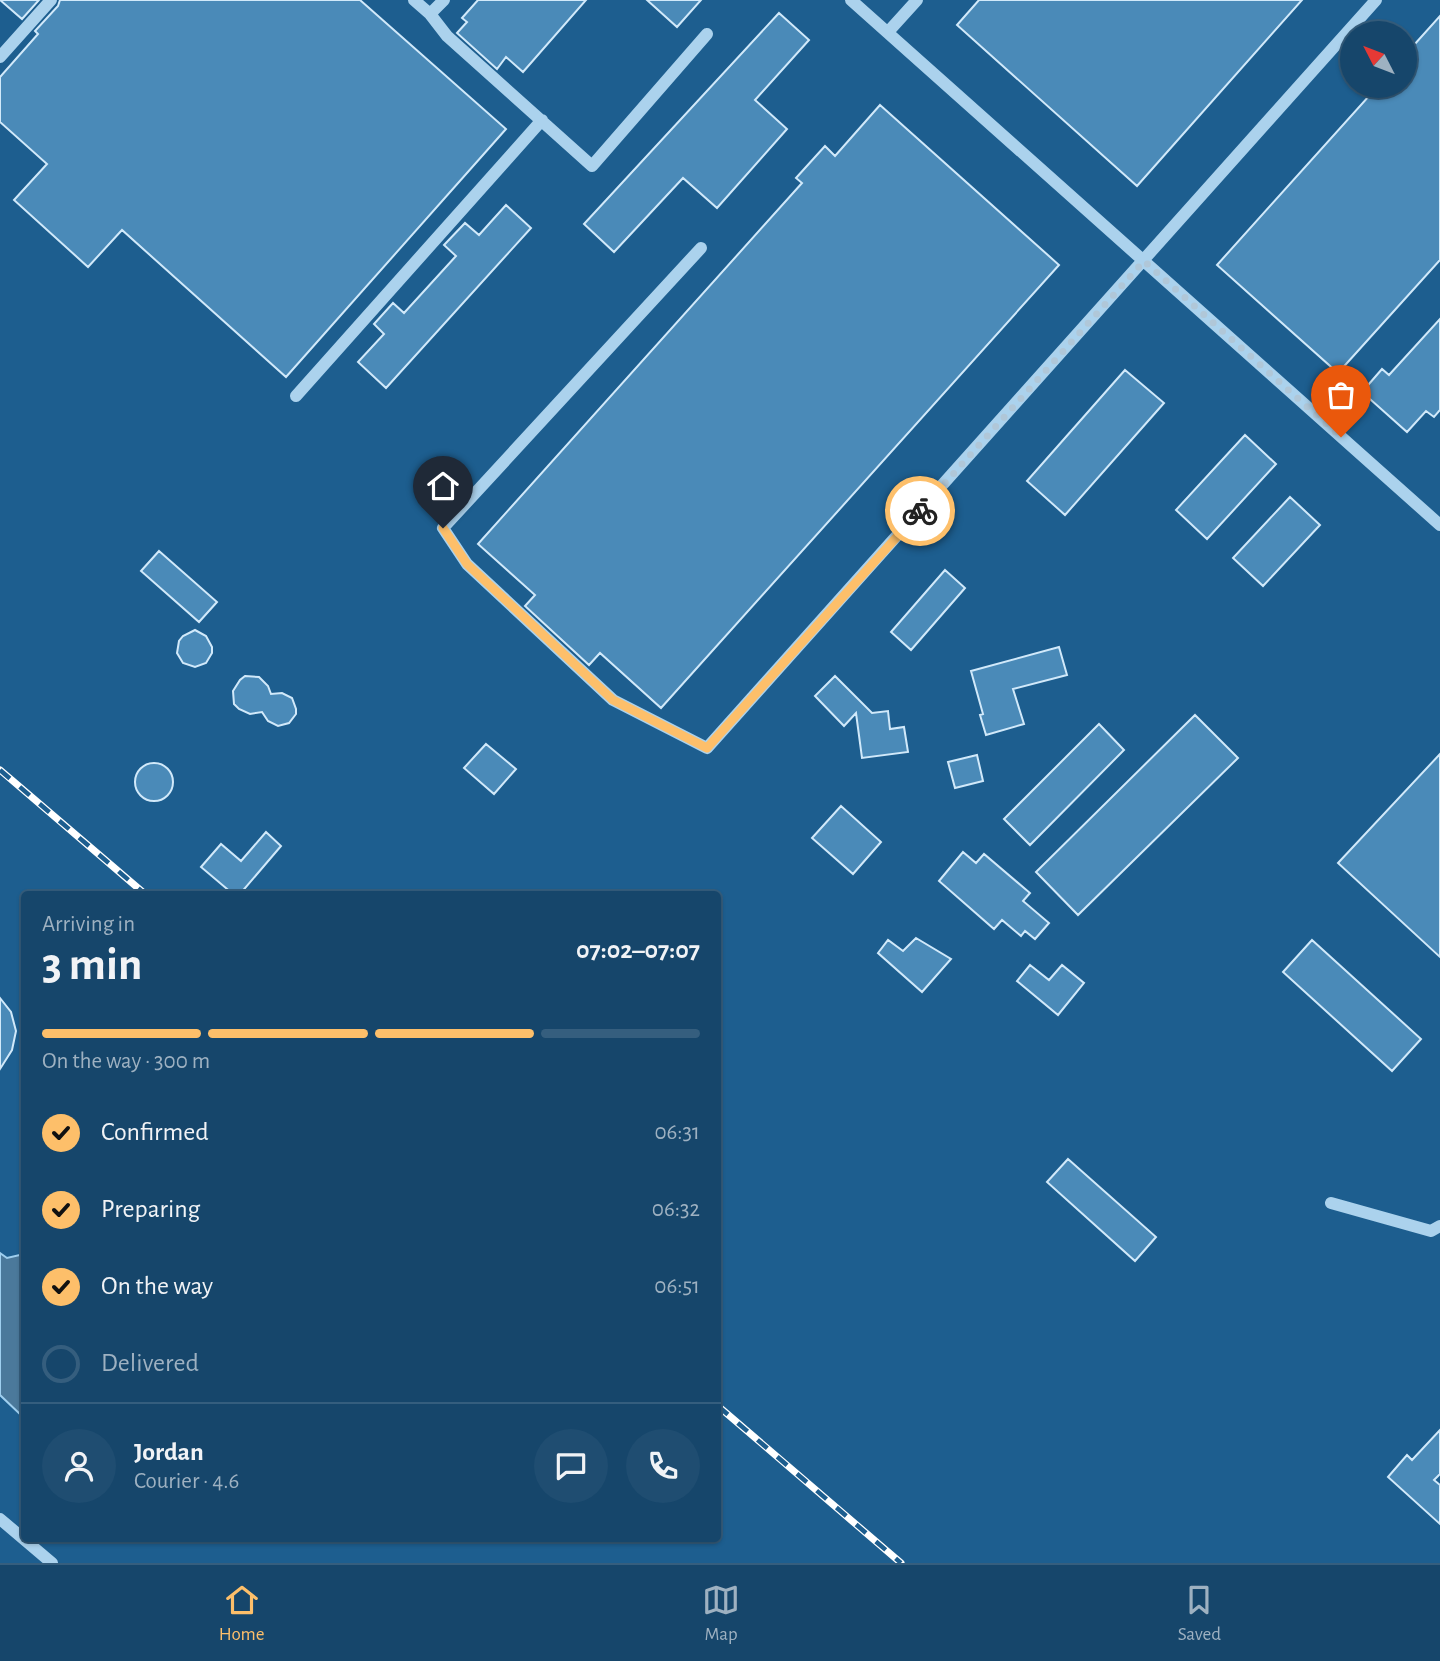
<!DOCTYPE html>
<meta charset="utf-8">
<style>
:root{--surface:#16466b;--page:#1f4d71;--text:#f1f3f6;--muted:#9eb1c1;--line:#355e7e;--accent:#fdbf6a}
body{margin:0;font-family:"Alegreya Sans",sans-serif;background:var(--page);color:var(--text);height:100vh;display:flex;flex-direction:column;font-size:26px;white-space:nowrap}
*{box-sizing:border-box;margin:0}
p{font-size:23px;color:var(--muted)}
.icon{flex:none;width:38px;height:38px;fill:none;stroke:currentColor;stroke-width:2;stroke-linecap:round;stroke-linejoin:round}
.map{position:relative;flex:1;overflow:hidden}
.side{position:absolute;left:21px;top:891px;width:700px;height:651px;display:flex;flex-direction:column;background:var(--surface);border-radius:7px;box-shadow:0 2px 5px #0004,0 0 0 2px var(--line)}
.side>*{flex:none}
.needle{width:46px;rotate:312deg}
.buttons{position:absolute;left:1340px;top:21px;display:grid;gap:14px}
.buttons a{display:grid;place-items:center;width:77px;height:77px;border-radius:50%;background:var(--surface);box-shadow:0 2px 5px #0004,0 0 0 2px var(--line);font-size:35px}
.pin{position:absolute;display:grid;place-items:center;width:60px;height:60px;color:#fff;margin:-72px -30px;border-radius:50% 50% 50% 0;rotate:-45deg;box-shadow:0 0 7px #0007}
.pin .icon{rotate:45deg}
.courier{position:absolute;display:grid;place-items:center;width:70px;height:70px;margin:-35px;border:5px solid #fdbf6a;border-radius:50%;background:#fff;color:#222;box-shadow:0 2px 9px #0007}
.summary em{font-style:normal;font-weight:700}
.summary div{display:flex;flex-direction:column-reverse}
.summary{display:flex;align-items:center;justify-content:space-between;height:119px;padding:0 21px}
h1{font-size:46px;font-weight:700;line-height:52px}
.bar{display:grid;grid-template-columns:repeat(4,1fr);gap:10px 7px;align-content:center;height:84px;padding:0 21px}
.bar i{height:9px;border-radius:5px;background:var(--line)}
.bar .selected{background:var(--accent)}
.bar p{grid-column:span 4}
.line{display:flex;align-items:center;gap:18px;padding:0 21px;border-top:2px solid var(--line)}
.line div{flex:1}
.round{display:grid;place-items:center;flex:none;width:74px;height:74px;border-radius:37px;background:var(--page)}
ol{padding:0 21px;list-style:none}
li{display:flex;align-items:center;gap:21px;height:77px}
li p{margin-inline-start:auto}
li .icon{padding:7px;border-radius:50%;background:var(--accent);color:#111;stroke-width:4}
li:last-child{color:var(--muted)}
li i{width:38px;height:38px;border:4px solid var(--line);border-radius:50%}
.menu{display:flex;justify-content:space-around;align-items:center;height:98px;border-top:2px solid var(--line);background:var(--surface);font-size:19px;color:var(--muted)}
.menu a{display:grid;justify-items:center;gap:4px}
.menu .selected{color:var(--accent)}
.map>svg:first-child{display:block}
.water{fill:#4b799b;stroke:#9fcfef;stroke-width:2}
.building{fill:#4a8ab8;stroke:#d1e9fa;stroke-width:2}
.lines{fill:none;stroke-linecap:round;stroke-linejoin:round}
.minor{stroke:#abd2ed;stroke-width:12}
.rail-casing{stroke:#fff;stroke-width:7}
.rail{stroke:#1d5e8f;stroke-width:4.5;stroke-dasharray:13;stroke-linecap:butt}
.done{stroke:#b0c7d8;stroke-width:7;stroke-dasharray:0 12.6}
.route{stroke:#fdbf6a;stroke-width:9}
</style>
<div class="map">
<svg width="1440" height="1563" viewBox="0 0 1440 1563">
<rect width="100%" height="100%" fill="#1d5e8f"/>
<!-- water -->
<path class="water" d="M0 1253 7 1258 24 1254V1418L0 1395Z"/>
<!-- building -->
<path class="building" d="M0 0H39L22 19Z
M60 0H360L506 129 286 377 122 230 88 267 14 200 47 164 0 122V77L38 34 35 31 58 6Z
M478 0H586L523 72 506 57 497 69 457 33 467 22 462 18Z
M647 0H701L677 27Z
M979 0H1302L1137 186 957 25Z
M779 13 809 40 755 100 787 129 717 208 683 178 614 252 584 224Z
M1440 16V260L1338 373 1217 265 1378 86H1405V55Z
M880 105 1059 265 661 708 600 653 589 665 525 606 535 595 478 544 802 183 796 178 825 146 835 156Z
M506 205 531 228 386 388 358 362 384 334 374 324 393 303 404 313 456 256 444 245 465 223 479 235Z
M1440 319V410L1434 417 1426 411 1407 432 1362 392 1382 369 1389 375Z
M1125 370 1164 403 1065 515 1027 481Z
M1245 435 1276 464 1207 539 1176 510Z
M1290 497 1320 525 1263 586 1233 558Z
M159 551 217 602 199 622 141 571Z
M945 570 965 588 911 650 891 632Z
M195 630 206 636 212 647V653L206 663 195 667 183 663 177 653 179 641 183 636Z
M1059 647 1067 675 1013 689 1024 724 986 735 980 715 983 714 971 671Z
M245 676 259 677 268 686 271 694 282 693 292 698 296 709V714L289 723 278 726 268 721 262 712 250 714 239 709 234 704 233 691 240 680Z
M835 676 872 713 888 711 890 729 904 727 908 752 862 758 856 713 844 726 815 696Z
M1195 715 1238 758 1078 915 1036 872Z
M1099 724 1124 750 1030 845 1004 819Z
M486 744 516 769 494 794 464 768Z
M1440 754V957L1338 863Z
M977 755 983 781 955 788 948 762Z
M135 782a19 19 0 1 1 38 0a19 19 0 1 1-38 0Z
M841 806 881 842 853 874 812 838Z
M266 832 281 846 240 894H233L201 867 221 844 241 861Z
M963 852 976 863 984 854 1030 893 1023 901 1049 923 1035 939 1025 931 1021 936 1002 920 994 929 939 881Z
M916 938 951 959 922 992 878 953 888 940 903 951Z
M1312 940 1421 1039 1392 1071 1283 972Z
M1030 965 1049 980 1062 965 1084 983 1058 1015 1017 981Z
M0 998 11 1012 16 1031 12 1050 0 1069Z
M1068 1159 1156 1237 1135 1261 1047 1182Z
M1440 1430V1474L1434 1480 1440 1485V1524L1388 1477 1407 1455 1412 1460Z"/>
<g class="lines">
<!-- minor -->
<path class="minor" d="M414 0 430 14
M444 0 430 14 447 36 592 166 707 34
M851 0 1440 525
M888 32 917 0
M0 57 51 0
M701 248 443 528 467 564 613 700 707 748 1376 0
M296 396 542 120
M1331 1203 1431 1231 1440 1226
M0 1519 52 1563"/>
<defs>
<path id="rail" d="M0 770 145 894
M718 1406 901 1563"/>
</defs>
<!-- rail casing -->
<use href="#rail" class="rail-casing"/>
<!-- rail -->
<use href="#rail" class="rail"/>
</g>
<g class="lines">
<!-- done -->
<path class="done" d="M920 511 1144 261 1341 437"/>
<!-- route -->
<path class="route" d="M443 528 467 564 613 700 707 748 920 511"/>
</g>
</svg>
<div class="buttons">
<a><svg class="needle" viewBox="-14 -14 28 28"><path d="M0-13l5 13h-10z" fill="#e53935"/><path d="M0 13l5-13h-10z" fill="#9eb1c1"/></svg></a>
</div>
<div class="pin" style="left:1341px;top:437px;background:#ea580c"><svg class="icon" aria-label="bag" viewBox="0 0 24 24"><path d="M5 8h14l-1 12H6zM9 8a3 3 0 0 1 6 0"/></svg></div>
<div class="pin" style="left:443px;top:528px;background:#1f2937"><svg class="icon" aria-label="home" viewBox="0 0 24 24"><path d="M3 11l9-7 9 7M6 9v11h12V9"/></svg></div>
<div class="courier" style="left:920px;top:511px"><svg class="icon" aria-label="bike" viewBox="0 0 24 24"><circle cx="6" cy="16" r="4"/><circle cx="18" cy="16" r="4"/><path d="M6 16l4-8h5l3 8M10 8l3 8H6M13 5h3"/></svg></div>
<section class="side">
<div class="summary"><div><h1>3 min</h1><p>Arriving in</p></div><em>07:02–07:07</em></div>
<div class="bar"><i class="selected"></i><i class="selected"></i><i class="selected"></i><i></i><p>On the way · 300 m</p></div>
<ol>
<li><svg class="icon" aria-label="check" viewBox="0 0 24 24"><path d="M5 12l5 5 9-10"/></svg>Confirmed<p>06:31</p></li>
<li><svg class="icon" aria-label="check" viewBox="0 0 24 24"><path d="M5 12l5 5 9-10"/></svg>Preparing<p>06:32</p></li>
<li><svg class="icon" aria-label="check" viewBox="0 0 24 24"><path d="M5 12l5 5 9-10"/></svg>On the way<p>06:51</p></li>
<li><i></i>Delivered</li>
</ol>
<div class="line" style="height:126px"><a class="round"><svg class="icon" aria-label="person" viewBox="0 0 24 24"><circle cx="12" cy="8" r="4"/><path d="M4 21q1-7 8-7t8 7"/></svg></a><div><b>Jordan</b><p>Courier · 4.6</p></div><a class="round"><svg class="icon" aria-label="chat" viewBox="0 0 24 24"><path d="M4 5h16v11H9l-5 4z"/></svg></a><a class="round"><svg class="icon" aria-label="phone" viewBox="0 0 24 24"><path d="M5 4h4l2 5-3 2q2 4 5 5l2-3 5 2v4C11 20 4 13 5 4z"/></svg></a></div>
</section>
</div>
<nav class="menu">
<a class="selected"><svg class="icon" aria-label="home" viewBox="0 0 24 24"><path d="M3 11l9-7 9 7M6 9v11h12V9"/></svg>Home</a>
<a><svg class="icon" aria-label="map" viewBox="0 0 24 24"><path d="M3 6l6-2 6 2 6-2v14l-6 2-6-2-6 2zM9 4v14M15 6v14"/></svg>Map</a>
<a><svg class="icon" aria-label="saved" viewBox="0 0 24 24"><path d="M7 4h10v16l-5-4-5 4z"/></svg>Saved</a>
</nav>
